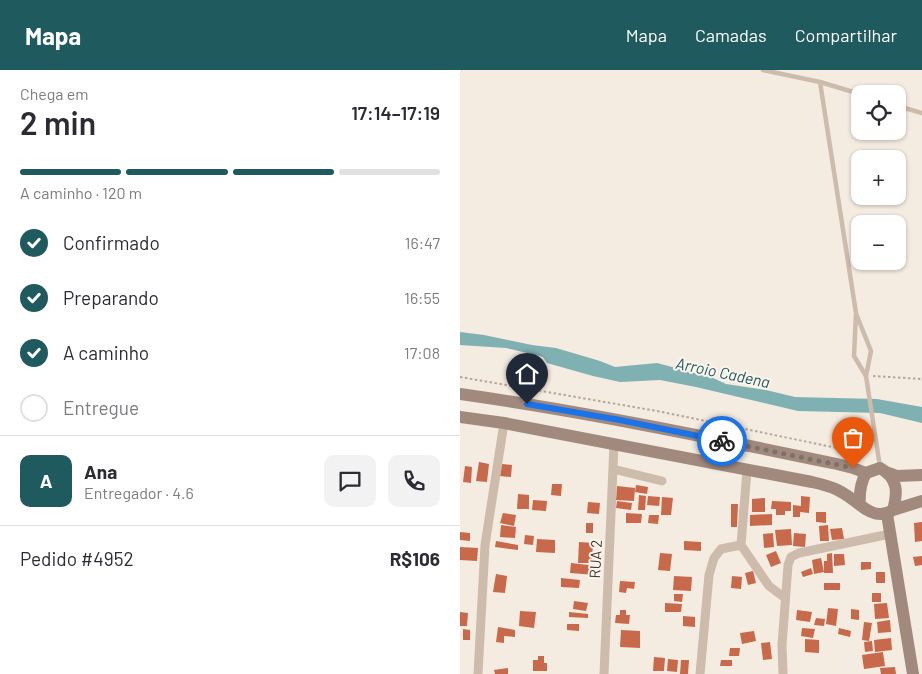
<!DOCTYPE html>
<html lang="pt">
<meta charset="utf-8">
<style>
:root{--surface:#fff;--page:#f2f2f3;--text:#2b2b33;--muted:#7c7c81;--line:#e1e1e2;--accent:#1f5a5e}
body{margin:0;font-family:Barlow,sans-serif;background:var(--page);color:var(--text);height:100vh;display:flex;flex-direction:column;font-size:19px;white-space:nowrap}
*{box-sizing:border-box;margin:0}
p{font-size:16px;color:var(--muted)}
.icon{flex:none;width:28px;height:28px;fill:none;stroke:currentColor;stroke-width:2;stroke-linecap:round;stroke-linejoin:round}
.map{position:relative;flex:1;overflow:hidden}
.drawer{display:flex;flex-direction:column;background:var(--surface);width:460px}
.drawer>*{flex:none}
.tools{position:absolute;left:391px;top:15px;display:grid;gap:10px}
.tools a{display:grid;place-items:center;width:55px;height:55px;border-radius:10px;background:var(--surface);box-shadow:0 1px 4px #0004;font-size:25px}
.pin{position:absolute;display:grid;place-items:center;width:42px;height:42px;color:#fff;margin:-51px -21px;border-radius:50% 50% 50% 0;rotate:-45deg;box-shadow:0 0 5px #0007}
.pin .icon{rotate:45deg}
.courier{position:absolute;display:grid;place-items:center;width:50px;height:50px;margin:-25px;border:4px solid #1a73e8;border-radius:50%;background:#fff;color:#222;box-shadow:0 1px 6px #0007}
.summary em{font-style:normal;font-weight:600}
.summary div{display:flex;flex-direction:column-reverse}
.summary{display:flex;align-items:center;justify-content:space-between;height:85px;padding:0 20px}
h1{font-size:32px;font-weight:600;line-height:38px}
.bar{display:grid;grid-template-columns:repeat(4,1fr);gap:8px 5px;align-content:center;height:60px;padding:0 20px}
.bar i{height:6px;border-radius:4px;background:var(--line)}
.bar .current{background:var(--accent)}
.bar p{grid-column:span 4}
.line{display:flex;align-items:center;gap:12px;padding:0 20px;border-top:1px solid var(--line)}
.line div{flex:1}
.round{display:grid;place-items:center;flex:none;width:52px;height:52px;border-radius:10px;background:var(--page)}
ol{padding:0 20px;list-style:none}
li{display:flex;align-items:center;gap:15px;height:55px}
li p{margin-inline-start:auto}
li .icon{padding:5px;border-radius:50%;background:var(--accent);color:#fff;stroke-width:4}
li:last-child{color:var(--muted)}
li i{width:28px;height:28px;border:2px solid var(--line);border-radius:50%}
header{display:flex;align-items:center;gap:30px;box-sizing:border-box;height:70px;padding:0 25px;background:var(--accent);color:#fff}
header strong{font-size:24px}
nav{display:flex;gap:28px;margin-inline-start:auto;font-size:18px}
main{display:flex;flex:1;min-height:0}
.map>svg:first-child{display:block}
.water{fill:#7fb0b2}
.building{fill:#c8694b}
.lines{fill:none;stroke-linecap:round;stroke-linejoin:round}
.path{stroke:#b9a596;stroke-width:2;stroke-dasharray:2.5 2.5;stroke-linecap:butt}
.lane{stroke:#cdbbac;stroke-width:4.5}
.street{stroke:#cdbbac;stroke-width:9}
.secondary{stroke:#a18a7d;stroke-width:12}
.done{stroke:#7c716b;stroke-width:5;stroke-dasharray:0 9}
.route{stroke:#1a73e8;stroke-width:6}
.labels{text-anchor:middle;dominant-baseline:central;stroke-width:4;stroke-linejoin:round;paint-order:stroke}
.street-label{font-size:15px;fill:#3b302b;stroke:#fbf5ee}
.water-label{font-size:16px;font-style:italic;fill:#1f5a5e;stroke:#fbf5ee}
</style>
<header>
<strong>Mapa</strong>
<nav><a>Mapa</a><a>Camadas</a><a>Compartilhar</a></nav>
</header>
<main>
<section class="drawer">
<div class="summary"><div><h1>2 min</h1><p>Chega em</p></div><em>17:14–17:19</em></div>
<div class="bar"><i class="current"></i><i class="current"></i><i class="current"></i><i></i><p>A caminho · 120 m</p></div>
<ol>
<li><svg class="icon" aria-label="check" viewBox="0 0 24 24"><path d="M5 12l5 5 9-10"/></svg>Confirmado<p>16:47</p></li>
<li><svg class="icon" aria-label="check" viewBox="0 0 24 24"><path d="M5 12l5 5 9-10"/></svg>Preparando<p>16:55</p></li>
<li><svg class="icon" aria-label="check" viewBox="0 0 24 24"><path d="M5 12l5 5 9-10"/></svg>A caminho<p>17:08</p></li>
<li><i></i>Entregue</li>
</ol>
<div class="line" style="height:90px"><b class="round" style="background:var(--accent);color:#fff">A</b><div><b>Ana</b><p>Entregador · 4.6</p></div><a class="round"><svg class="icon" aria-label="chat" viewBox="0 0 24 24"><path d="M4 5h16v11H9l-5 4z"/></svg></a><a class="round"><svg class="icon" aria-label="phone" viewBox="0 0 24 24"><path d="M5 4h4l2 5-3 2q2 4 5 5l2-3 5 2v4C11 20 4 13 5 4z"/></svg></a></div>
<div class="line" style="height:65px"><div>Pedido #4952</div><b>R$106</b></div>
</section>
<div class="map">
<svg width="462" height="604" viewBox="0 0 462 604">
<rect width="100%" height="100%" fill="#f4ebe1"/>
<!-- water -->
<path class="water" d="M0 262 24 265 72 275 96 278 140 291 155 297 197 293 253 308 266 314 306 320 335 327 417 329 462 337V353L420 343 338 341 236 317 200 310 160 312 133 306 87 293 83 287 76 285 46 278 0 275Z"/>
<!-- building -->
<path class="building" d="M19 392 29 394 27 412 16 411Z
M42 394 52 395 51 407 40 406Z
M5 396 12 397 11 413 3 412Z
M92 414H102L101 426 91 425Z
M176 415 188 417 187 424 175 422Z
M157 416 175 418 174 431 156 430Z
M58 424 69 425V439H57Z
M179 425 186 426 185 440H178Z
M188 426 200 427 199 436 187 435Z
M341 426 350 427 349 443 340 442V447H333V435L341 436Z
M202 427 213 428 211 445H201Z
M305 428V442H292V429Z
M73 430 87 431 86 441 72 440Z
M157 431 172 433 171 440 156 438Z
M312 431 331 432V441H325V445H316V439H311Z
M128 432 140 433 139 444 127 443Z
M271 434H278L277 457H271Z
M356 442H366V453L356 452Z
M43 443 56 445 54 456 40 453Z
M166 443 182 444 181 453H166Z
M312 444V455L290 456V445Z
M189 445H199L198 454 188 453Z
M462 452V471L455 472 454 453Z
M126 453H133V463H126Z
M41 455 56 457 55 468 40 467Z
M368 455 369 471H360L359 456Z
M382 458 384 469 372 470 370 459Z
M331 459 332 475 317 476 315 460Z
M0 462 10 463V471L0 470Z
M313 463 314 477 304 478 303 464Z
M334 463 346 464 345 477 333 476Z
M65 465 74 466 73 475 64 474Z
M77 469 95 470V483L76 482Z
M36 471 58 475V480L35 477Z
M224 471 241 472V481L224 480Z
M119 472 133 473 132 493H118Z
M0 477 18 478 17 491 0 490Z
M316 481 321 493 311 497 306 485Z
M200 483 212 484 210 501 198 500Z
M372 483 373 503H364V491H367V484Z
M374 484H384L385 495 374 496Z
M462 486V495L455 496 453 487Z
M361 488 364 502 354 504 352 490Z
M401 492H411V499L401 500Z
M111 493 137 496 136 505 110 503Z
M351 498 353 504 343 507 341 502Z
M293 501 296 513 288 515 285 503Z
M416 502H425V513H416Z
M36 504 47 506 45 523 33 522Z
M214 506 232 507 231 521 213 520Z
M272 506 282 507 281 519 271 518Z
M101 508 120 510 119 518 101 517Z
M160 511 175 512 174 519 167 518 166 523 159 522Z
M364 513H380V520H364Z
M412 523H421V532H412Z
M214 524H223L222 532 214 531Z
M114 531 128 533 126 541 113 539Z
M205 533 222 534 221 542H205Z
M427 533 429 548 415 549 414 534Z
M368 538 378 539 376 556 366 554Z
M391 539 399 540V550L391 549Z
M160 540H166V545H170L169 554 155 553 156 545H160Z
M337 540 352 542 350 552 336 550Z
M60 541 76 542 74 558 59 556Z
M0 542 8 543 7 556H0Z
M109 542 128 544V548L109 547Z
M223 546 235 547V557L223 556Z
M356 548 365 549 364 556 354 555Z
M430 550 431 562 418 563 417 552Z
M404 552 412 553 409 571 402 570Z
M107 554H119V561L107 560Z
M38 557 55 560V567L44 566V573L36 572Z
M342 558 355 559 353 568 341 566Z
M379 558 391 561 390 567 378 564Z
M3 559 10 560V570H3Z
M161 560 180 561V578L160 577Z
M294 561 296 571 282 574 280 563Z
M431 568 432 580 415 582 414 570Z
M345 569 359 570V583L345 582Z
M412 571 413 581 405 582 404 572Z
M310 572 312 589 303 590 301 573Z
M270 578H280L279 586H269Z
M423 582 425 596 404 599 402 585Z
M78 586H84V593H87V601H73V590H78Z
M194 587 205 588 204 601H193Z
M208 589 218 590 217 602 207 601Z
M221 590H229L228 604H220Z
M261 590H272V596H260Z
M435 597 436 604H421L420 598Z
M48 598V604H35L34 600Z"/>
<g class="lines">
<!-- path -->
<path class="path" d="M413 306 462 309
M0 307 197 341 397 382"/>
<!-- lane -->
<path class="lane" d="M303 0 360 12 400 24
M360 12 396 243 394 286 406 306
M438 36 462 43
M397 246 411 281 406 306 420 397"/>
<!-- street -->
<path class="street" d="M153 399 202 411
M287 400 281 475 309 516 325 528
M18 604 25 475 44 353
M144 604 154 374
M240 604 249 505 254 488 261 479 281 475
M323 604 322 575 328 495 331 487 339 483 430 464"/>
<!-- secondary -->
<path class="secondary" d="M0 324C127 342 252 368 377 394L393 398 406 403
M0 347 44 353 352 412C375 417 382 421 400 435
M420 398C438 408 438 422 433 440 421 448 410 443 400 435 399 423 400 414 406 403Z
M429 403 437 406 462 405
M433 440 462 431
M427 444 453 604"/>
</g>
<g class="lines">
<!-- done -->
<path class="done" d="M262 371 393 398"/>
<!-- route -->
<path class="route" d="M67 334 160 350 262 371"/>
</g>
<g class="labels">
<!-- street labels -->
<g class="street-label">
<text transform="translate(135 489) rotate(-87)">RUA 2</text>
</g>
<!-- water labels -->
<g class="water-label">
<text transform="translate(263 302) rotate(12)">Arroio Cadena</text>
</g>
</g>
</svg>
<div class="tools">
<a><svg class="icon" aria-label="locate" viewBox="0 0 24 24"><circle cx="12" cy="12" r="6"/><path d="M12 2v4M12 18v4M2 12h4M18 12h4"/></svg></a>
<a>+</a>
<a>−</a>
</div>
<div class="pin" style="left:393px;top:398px;background:#ea580c"><svg class="icon" aria-label="bag" viewBox="0 0 24 24"><path d="M5 8h14l-1 12H6zM9 8a3 3 0 0 1 6 0"/></svg></div>
<div class="pin" style="left:67px;top:334px;background:#1f2937"><svg class="icon" aria-label="home" viewBox="0 0 24 24"><path d="M3 11l9-7 9 7M6 9v11h12V9"/></svg></div>
<div class="courier" style="left:262px;top:371px"><svg class="icon" aria-label="bike" viewBox="0 0 24 24"><circle cx="6" cy="16" r="4"/><circle cx="18" cy="16" r="4"/><path d="M6 16l4-8h5l3 8M10 8l3 8H6M13 5h3"/></svg></div>
</div>
</main>
